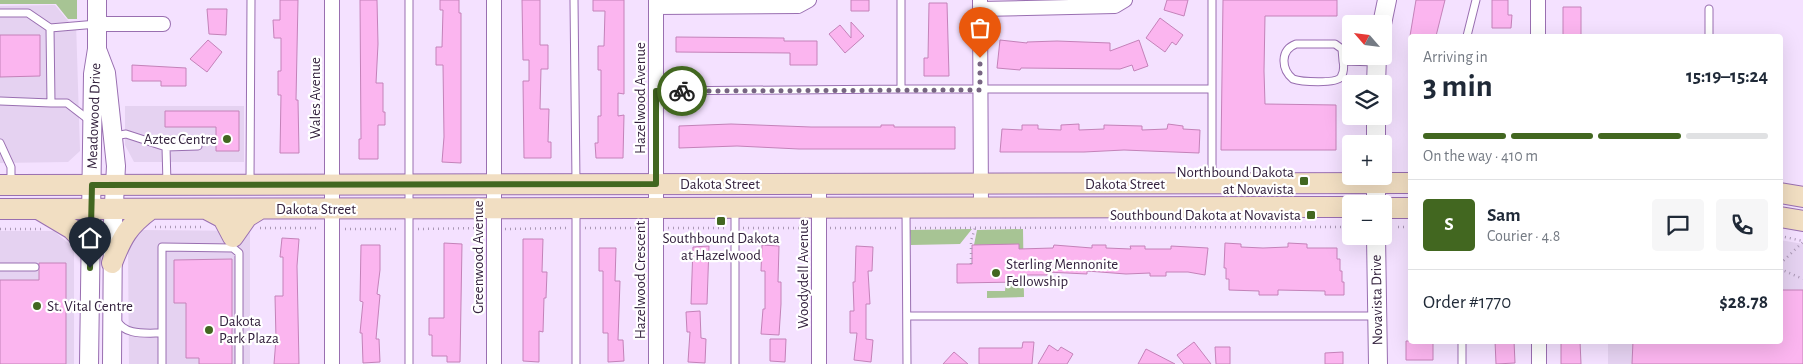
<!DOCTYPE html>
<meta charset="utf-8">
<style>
:root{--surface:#fff;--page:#f6f6f7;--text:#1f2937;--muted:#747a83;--line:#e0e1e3;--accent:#426720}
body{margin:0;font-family:"Alegreya Sans",sans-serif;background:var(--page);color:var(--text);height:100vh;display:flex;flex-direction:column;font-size:19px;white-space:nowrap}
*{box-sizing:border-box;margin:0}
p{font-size:16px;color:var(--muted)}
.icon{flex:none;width:28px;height:28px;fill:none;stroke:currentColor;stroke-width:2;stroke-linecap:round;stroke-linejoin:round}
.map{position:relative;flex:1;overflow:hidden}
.details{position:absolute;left:1408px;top:34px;width:375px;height:310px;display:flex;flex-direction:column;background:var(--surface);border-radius:5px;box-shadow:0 5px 20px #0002}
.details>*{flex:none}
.needle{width:32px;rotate:298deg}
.fabs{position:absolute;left:1342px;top:15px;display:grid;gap:10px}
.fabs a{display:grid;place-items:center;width:50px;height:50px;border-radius:5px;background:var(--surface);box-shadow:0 5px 20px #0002;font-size:25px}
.pin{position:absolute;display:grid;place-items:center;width:42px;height:42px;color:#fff;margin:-51px -21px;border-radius:50% 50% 50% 0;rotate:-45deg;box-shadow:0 0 5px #0007}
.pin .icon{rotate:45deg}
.courier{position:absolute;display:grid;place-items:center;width:50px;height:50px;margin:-25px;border:4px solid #426720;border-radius:50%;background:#fff;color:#222;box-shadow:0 1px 6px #0007}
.overview em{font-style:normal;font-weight:600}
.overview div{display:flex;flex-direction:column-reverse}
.overview{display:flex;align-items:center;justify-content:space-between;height:85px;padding:0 15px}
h1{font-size:32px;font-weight:600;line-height:38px}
.bar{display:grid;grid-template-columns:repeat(4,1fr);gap:8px 5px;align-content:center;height:60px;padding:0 15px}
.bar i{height:6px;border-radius:4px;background:var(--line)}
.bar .current{background:var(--accent)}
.bar p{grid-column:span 4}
.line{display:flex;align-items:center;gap:12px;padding:0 15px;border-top:1px solid var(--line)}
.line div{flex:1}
.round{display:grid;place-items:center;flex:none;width:52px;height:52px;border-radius:5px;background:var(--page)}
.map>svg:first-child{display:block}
.built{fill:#e5d2f1}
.green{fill:#a7c494}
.building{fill:#fbb5ef;stroke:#c482b9}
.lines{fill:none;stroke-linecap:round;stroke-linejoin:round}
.service-casing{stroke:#996fb1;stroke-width:9}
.minor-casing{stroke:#996fb1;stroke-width:16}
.tertiary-casing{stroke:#996fb1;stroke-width:20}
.secondary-casing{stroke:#996fb1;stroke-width:22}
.path{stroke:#aa98b5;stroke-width:2.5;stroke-dasharray:1 4;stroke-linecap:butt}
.service{stroke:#fff;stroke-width:7}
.minor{stroke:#fff;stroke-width:14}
.tertiary{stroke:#fff;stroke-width:18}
.secondary{stroke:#f1dec2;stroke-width:20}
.done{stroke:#776582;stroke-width:5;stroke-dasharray:0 9}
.route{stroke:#426720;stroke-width:6}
.poi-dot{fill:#426720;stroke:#fff;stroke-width:2}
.labels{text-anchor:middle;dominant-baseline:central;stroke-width:4.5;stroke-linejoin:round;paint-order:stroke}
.street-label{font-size:15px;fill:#34223e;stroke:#fff}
.poi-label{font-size:15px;fill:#34223e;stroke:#fff;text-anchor:end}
</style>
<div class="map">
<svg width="1803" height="364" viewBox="0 0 1803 364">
<rect width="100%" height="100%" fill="#f4e1ff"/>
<!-- built -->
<path class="built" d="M55 5 69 22H76L80 151 68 162 0 163V6Z
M125 106H244V162H134L125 145Z
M142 230 250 231V364H129L128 249 136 234Z
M0 231H54L74 248V364H0Z
M1780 240 1803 244V364H1608V341H1780Z"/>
<!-- green -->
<path class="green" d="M0 0H77V19H68L56 4H0Z
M972 229 960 244 911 245 910 230Z
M1023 229 1024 297 987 298V291H1005L1006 282H1019V245H974L977 230Z"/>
<!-- building -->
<path class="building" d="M280 0H298L296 100H298L299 153H280L281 95H278V71H281V38H274L273 20H280Z
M360 0H377L378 44 376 83H383V112H385V125H378V159H359V139H361Z
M440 0H459V13H461V163L442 162 444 137 443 65H436V47H442L443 10H440Z
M522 0H540V45H548V69H541L540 109H549L548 142H551V158H524L523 81H529V60H523Z
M593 0H624V94L618 93V116L624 115 623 158H596L595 143H598V116H601V70H598V46H604L605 11H593Z
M851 0H869V11H851Z
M1167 0H1188L1184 16 1164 10Z
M1223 0H1337V16H1265L1264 71 1265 104 1336 105V150H1221Z
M1416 0H1445L1436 36H1410Z
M1492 0H1508V15H1512L1511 28H1492Z
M929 3H947L949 76H924V58H928Z
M1563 7H1581V36H1563Z
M207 9H227L226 35 209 34Z
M1160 18 1183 35 1176 45 1172 42 1165 52 1146 38Z
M851 22 864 36 845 53 829 34 840 25 851 38Z
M0 35H40V76L0 77Z
M676 37 784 38V41H817V65H790V53L676 52Z
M208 40 222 52 207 72 190 59Z
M1000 40 1027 43V42L1057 41 1110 43V51L1139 40 1148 66 1134 71 1132 65 1120 69 1021 68 1020 70 997 68Z
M132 65 186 68V86H161V81H132Z
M165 111H239V151H216V127H165Z
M731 124 811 127H881V125H894V127H955V149H799L737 146 679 148V126Z
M1079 124V130L1104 129V125L1142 126V130L1167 129 1168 124 1183 126V129L1200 130 1199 153 1124 150 1084 152H1000L1002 129 1022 130V125H1038V129L1061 130V125Z
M282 238 299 239 297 266 299 364H274L276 339 275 296H283V257H280Z
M523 239H543L542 272H547L546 298H544L543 332 539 331V362L523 361Z
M444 243 462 244 460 362H447V356H432V335H429V318H444Z
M1225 243 1241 244V247L1263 248 1288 247V243L1307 244V248H1337V259H1340V271H1342V282H1344V295H1325V291L1278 290V295H1259V291L1229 290V279H1226V268H1224Z
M1019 244V249L1053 248 1054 245 1092 248V245H1106V248L1131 249 1130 246H1145V249H1171V246L1208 248 1205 275 1188 272H1166V276H1150V273L1126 274 1087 271V274L1047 272V275H1019V282L957 283V264H972V245Z
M361 245H380V270L377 294 380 295 376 339H379L380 362 363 363 362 333H360L363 302 360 301Z
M762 245 779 246 778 282H781V304L779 335 761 334 763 309H765V271H761Z
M709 246 707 304H691L693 247Z
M856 246 873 247 872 271H868L870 304H866V339L873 340 871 362 854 360 857 333H850V311H854L853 282H855Z
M599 248H616L615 281H620L618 340H623L624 361 608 362V333H603V271H599Z
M232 259V364H199V358H186V303H174V260Z
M39 263H66V364H0V280H39Z
M1780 290H1803V364H1632L1633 341H1780Z
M700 311 701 338 706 339 705 363 688 362 690 332H687L686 312Z
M770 339H786L785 362 770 361Z
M1406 341H1433V360H1406Z
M1495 341H1514L1515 363 1496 364Z
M1561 341H1580L1581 364H1561Z
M1023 342H1034L1032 364H979V348H1022Z
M1194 342 1211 364H1184L1177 355Z
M1049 345 1058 351 1061 347 1073 354 1067 364H1038Z
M1215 347H1230V364H1216Z
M1146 349 1175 364H1138Z
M954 352 968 364H943Z
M1343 352V364H1325V353Z"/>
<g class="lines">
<defs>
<path id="service" d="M574 0 576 182
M1709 9V36
M0 13H28L50 28 51 103 0 101
M50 28 97 24
M1467 36 1476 0
M1343 61C1344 66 1344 72 1341 77 1336 84 1301 82 1293 79 1281 69 1280 50 1296 44H1335L1342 49 1343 61 1377 62
M901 89H1212V0
M1212 89V181
M656 91 901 89V0
M51 103H67L89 120
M114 136 126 134 166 147
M0 143 11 167V184
M250 182 251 0
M167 184 166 147 198 146
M576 209V364
M735 209V364
M906 209 907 364
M0 267H35
M907 316H1376
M116 319C124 336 145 333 162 333
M162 364V247L233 248 239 253V364
M409 364V0
M1462 364V341"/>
<path id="minor" d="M332 0V364
M494 0V364
M656 0V364
M980 0 981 208
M1538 0V36
M656 7 798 6 809 0
M980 9 1115 6 1125 0
M97 24H163
M819 184V364
M1539 341V364"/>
<path id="tertiary" d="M1382 24 1387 0
M98 52 106 73 116 166 113 222 112 364
M1376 84 1377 56
M1376 144V116
M1376 176V204
M1376 236 1378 364
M89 364 93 74 97 49V0"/>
<path id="secondary" d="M0 185 1410 183
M1780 193 1803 197
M1384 208H1410
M0 209 1351 207
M206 209 223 218 233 237 247 217 260 209
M40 210 72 229 91 249
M1780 217 1803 221
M112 263C122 237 128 226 151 209"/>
</defs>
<!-- service casing -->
<use href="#service" class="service-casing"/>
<!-- minor casing -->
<use href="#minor" class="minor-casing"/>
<!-- tertiary casing -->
<use href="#tertiary" class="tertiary-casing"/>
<!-- secondary casing -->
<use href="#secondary" class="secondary-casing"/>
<!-- path -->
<path class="path" d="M155 227H205
M1398 227H1410
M260 228H320
M585 228H645
M668 228H727
M743 228H807
M830 228H897
M915 228 1351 227
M0 229H41
M345 229H400
M418 229 482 228
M505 229 567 228
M1780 236 1803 241
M971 264V241L975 228
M1780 264 1803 242
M1780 269 1803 279"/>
<!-- service -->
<use href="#service" class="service"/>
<!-- minor -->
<use href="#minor" class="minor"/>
<!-- tertiary -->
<use href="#tertiary" class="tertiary"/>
<!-- secondary -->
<use href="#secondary" class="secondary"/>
</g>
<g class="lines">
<!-- done -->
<path class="done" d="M682 91 980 90V58"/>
<!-- route -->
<path class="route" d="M90 268 92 185 656 184V91H682"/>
</g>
<!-- markers -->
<g class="poi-dot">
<circle cx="227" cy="139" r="5"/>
<rect x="1299" y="176" width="10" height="10" rx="2.5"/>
<rect x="1306" y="210" width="10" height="10" rx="2.5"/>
<rect x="716" y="216" width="10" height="10" rx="2.5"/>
<circle cx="996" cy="273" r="5"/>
<circle cx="37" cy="306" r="5"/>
<circle cx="209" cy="330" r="5"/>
</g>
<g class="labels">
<!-- street labels -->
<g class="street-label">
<text transform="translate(315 98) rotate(-90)">Wales Avenue</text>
<text transform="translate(640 98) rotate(-90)">Hazelwood Avenue</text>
<text transform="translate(94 116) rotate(-88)">Meadowood Drive</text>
<text x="720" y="184">Dakota Street</text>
<text x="1125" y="184">Dakota Street</text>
<text x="316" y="209">Dakota Street</text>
<text transform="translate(478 257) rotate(-90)">Greenwood Avenue</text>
<text transform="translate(803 274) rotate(-90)">Woodydell Avenue</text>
<text transform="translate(640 280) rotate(-90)">Hazelwood Crescent</text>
<text transform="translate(1377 300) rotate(-91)">Novavista Drive</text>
</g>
<!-- poi labels -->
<g class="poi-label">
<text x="217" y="139">Aztec Centre</text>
<text x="1294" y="172">Northbound Dakota<tspan x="1294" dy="17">at Novavista</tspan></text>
<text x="1301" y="215">Southbound Dakota at Novavista</text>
<text x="721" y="238" text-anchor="middle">Southbound Dakota<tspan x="721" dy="17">at Hazelwood</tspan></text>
<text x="1006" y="264" text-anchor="start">Sterling Mennonite<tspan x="1006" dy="17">Fellowship</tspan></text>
<text x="47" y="306" text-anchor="start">St. Vital Centre</text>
<text x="219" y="321" text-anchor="start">Dakota<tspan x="219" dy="17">Park Plaza</tspan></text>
</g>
</g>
</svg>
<div class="fabs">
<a><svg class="needle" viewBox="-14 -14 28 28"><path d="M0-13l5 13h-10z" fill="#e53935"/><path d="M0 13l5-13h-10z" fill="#747a83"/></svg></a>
<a><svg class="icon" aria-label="layers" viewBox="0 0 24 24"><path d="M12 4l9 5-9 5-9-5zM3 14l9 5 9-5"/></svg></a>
<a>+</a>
<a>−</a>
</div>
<div class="pin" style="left:980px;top:58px;background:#ea580c"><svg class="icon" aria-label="bag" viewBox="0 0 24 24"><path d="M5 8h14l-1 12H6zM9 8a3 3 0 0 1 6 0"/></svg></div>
<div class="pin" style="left:90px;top:268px;background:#1f2937"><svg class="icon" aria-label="home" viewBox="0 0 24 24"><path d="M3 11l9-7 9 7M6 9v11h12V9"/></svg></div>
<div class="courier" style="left:682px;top:91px"><svg class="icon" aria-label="bike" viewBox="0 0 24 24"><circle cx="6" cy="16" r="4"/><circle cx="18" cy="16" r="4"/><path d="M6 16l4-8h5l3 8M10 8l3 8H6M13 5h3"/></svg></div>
<section class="details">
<div class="overview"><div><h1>3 min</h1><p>Arriving in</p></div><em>15:19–15:24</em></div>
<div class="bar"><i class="current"></i><i class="current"></i><i class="current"></i><i></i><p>On the way · 410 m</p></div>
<div class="line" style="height:90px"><b class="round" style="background:var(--accent);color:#fff">S</b><div><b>Sam</b><p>Courier · 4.8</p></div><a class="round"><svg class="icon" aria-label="chat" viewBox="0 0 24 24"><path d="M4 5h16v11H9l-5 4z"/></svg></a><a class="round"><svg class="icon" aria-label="phone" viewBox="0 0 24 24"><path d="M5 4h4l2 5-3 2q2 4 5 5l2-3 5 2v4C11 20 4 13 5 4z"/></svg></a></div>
<div class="line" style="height:65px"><div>Order #1770</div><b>$28.78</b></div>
</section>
</div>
